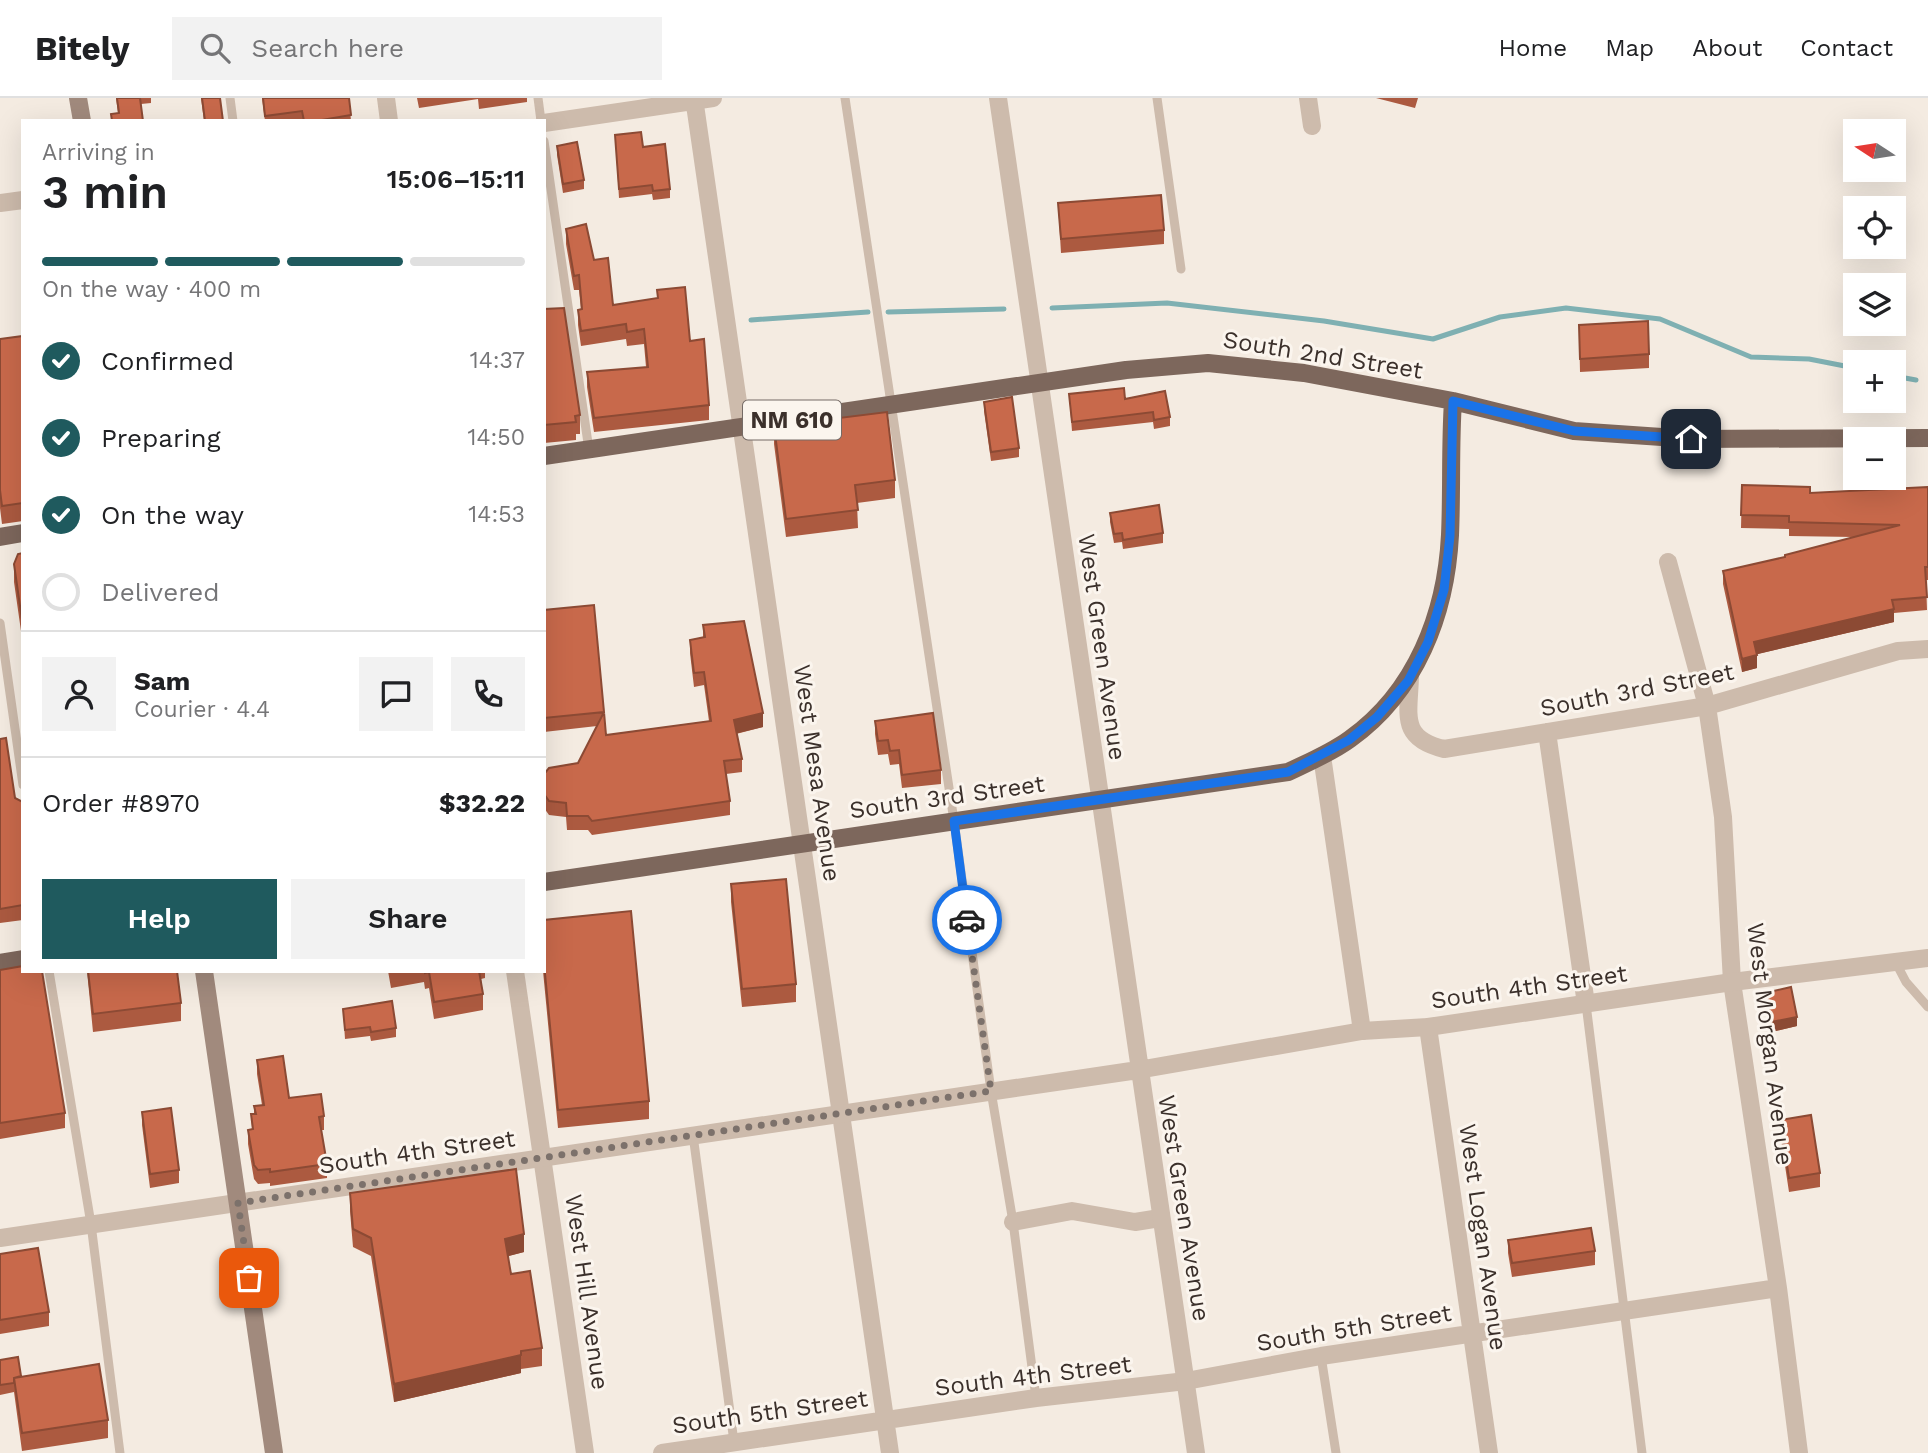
<!DOCTYPE html>
<meta charset="utf-8">
<style>
:root{--surface:#fff;--page:#f2f2f2;--text:#202124;--muted:#757577;--line:#e0e0e0;--accent:#1f5a5e}
body{margin:0;font-family:"Work Sans",sans-serif;background:var(--page);color:var(--text);height:100vh;display:flex;flex-direction:column;font-size:26px;white-space:nowrap}
*{box-sizing:border-box;margin:0}
p{font-size:23px;color:var(--muted)}
.icon{flex:none;width:38px;height:38px;fill:none;stroke:currentColor;stroke-width:2;stroke-linecap:round;stroke-linejoin:round}
.map{position:relative;flex:1;overflow:hidden}
.side{position:absolute;left:21px;top:21px;width:525px;height:854px;display:flex;flex-direction:column;background:var(--surface);border-radius:0px;box-shadow:0 7px 28px #0002}
.side>*{flex:none}
.needle{width:46px;rotate:282deg}
.buttons{position:absolute;left:1843px;top:21px;display:grid;gap:14px}
.buttons a{display:grid;place-items:center;width:63px;height:63px;border-radius:0px;background:var(--surface);box-shadow:0 7px 28px #0002;font-size:35px}
.pin{position:absolute;display:grid;place-items:center;width:60px;height:60px;color:#fff;margin:-30px;border-radius:14px;box-shadow:0 4px 10px #0006}
.courier{position:absolute;display:grid;place-items:center;width:70px;height:70px;margin:-35px;border:5px solid #1a73e8;border-radius:50%;background:#fff;color:#222;box-shadow:0 2px 9px #0007}
.overview em{font-style:normal;font-weight:600}
.overview div{display:flex;flex-direction:column-reverse}
.overview{display:flex;align-items:center;justify-content:space-between;height:119px;padding:0 21px}
h1{font-size:46px;font-weight:600;line-height:52px}
.bar{display:grid;grid-template-columns:repeat(4,1fr);gap:10px 7px;align-content:center;height:84px;padding:0 21px}
.bar i{height:9px;border-radius:5px;background:var(--line)}
.bar .current{background:var(--accent)}
.bar p{grid-column:span 4}
.line{display:flex;align-items:center;gap:18px;padding:0 21px;border-top:2px solid var(--line)}
.line div{flex:1}
.round{display:grid;place-items:center;flex:none;width:74px;height:74px;border-radius:0px;background:var(--page)}
ol{padding:0 21px;list-style:none}
li{display:flex;align-items:center;gap:21px;height:77px}
li p{margin-inline-start:auto}
li .icon{padding:7px;border-radius:50%;background:var(--accent);color:#fff;stroke-width:4}
li:last-child{color:var(--muted)}
li i{width:38px;height:38px;border:4px solid var(--line);border-radius:50%}
.cta{display:flex;gap:14px;margin-top:auto;padding:14px 21px}
.cta a{flex:1;height:80px;border-radius:0px;background:var(--accent);color:#fff;font-size:28px;font-weight:600;line-height:80px;text-align:center}
.cta a+a{background:var(--page);color:var(--text)}
header{display:flex;align-items:center;gap:42px;box-sizing:border-box;height:98px;padding:0 35px;background:var(--surface);border-bottom:2px solid var(--line)}
header strong{font-size:33px}
nav{display:flex;gap:38px;margin-inline-start:auto;font-size:24px}
.search{width:490px;height:63px;background:var(--page);display:flex;align-items:center;gap:18px;box-sizing:border-box;padding:0 24px;border-radius:0px;color:var(--muted);font-size:26px}
.map>svg:first-child{display:block}
.lines{fill:none;stroke-linecap:round;stroke-linejoin:round}
.stream{stroke:#7fb0b2;stroke-width:5}
.service{stroke:#cdbbac;stroke-width:9}
.minor{stroke:#cdbbac;stroke-width:18}
.tertiary{stroke:#cdbbac;stroke-width:18}
.secondary{stroke:#a18a7d;stroke-width:18}
.primary{stroke:#7d675c;stroke-width:18}
.wall{fill:#ac5a40}
.shaded-wall{fill:#8c4a34}
.building{fill:#c8694b;stroke:#8c4a34;stroke-width:2}
.done{stroke:#7c716b;stroke-width:7;stroke-dasharray:0 12.6}
.route{stroke:#1a73e8;stroke-width:9}
.labels{text-anchor:middle;dominant-baseline:central;stroke-width:6;stroke-linejoin:round;paint-order:stroke}
.shield{fill:#fbf5ee;stroke:#756b66;stroke-width:2}
.shield-label{font-size:23px;font-weight:bold;fill:#3b302b}
.street-label{font-size:24px;fill:#3b302b;stroke:#fbf5ee}
</style>
<header>
<strong>Bitely</strong>
<div class="search"><svg class="icon" aria-label="search" viewBox="0 0 24 24"><circle cx="10" cy="10" r="6"/><path d="M15 15l6 6"/></svg>Search here</div>
<nav><a>Home</a><a>Map</a><a>About</a><a>Contact</a></nav>
</header>
<div class="map">
<svg width="1928" height="1355" viewBox="0 0 1928 1355">
<rect width="100%" height="100%" fill="#f4ebe1"/>
<g class="lines">
<!-- stream -->
<path class="stream" d="M1052 210 1167 205 1324 223 1433 241 1500 219 1566 210 1660 221 1751 259 1809 261 1855 270
M888 214 1004 211
M751 222 868 214
M1894 278 1916 282"/>
<!-- service -->
<path class="service" d="M230 0 233 23
M538 0 541 23
M845 0 954 723 991 993 1013 1124 1036 1300
M1157 0 1181 171
M544 43 589 352
M0 525 23 687
M1896 865 1906 884 1928 909
M49 873 91 1126 120 1355
M1586 906 1642 1355
M693 1037 734 1344
M1321 1258 1336 1355"/>
<!-- minor -->
<path class="minor" d="M386 0 389 23
M694 0 890 1355
M1308 0 1312 28
M544 25 713 0
M0 105 23 102
M1668 464 1707 608 1723 719 1732 884 1778 1190 1799 1355
M1410 578C1409 617 1399 640 1444 651L1707 608 1898 553 1928 551
M1547 634 1586 906
M1322 658 1362 933
M515 873 585 1355
M1428 929 1489 1355
M1013 1124 1072 1113 1135 1124 1160 1120
M662 1355 1036 1300 1186 1283 1321 1258 1778 1190"/>
<!-- tertiary -->
<path class="tertiary" d="M998 0 1196 1355
M0 1140 1138 972 1362 933 1428 929 1732 884 1928 860"/>
<!-- secondary -->
<path class="secondary" d="M78 0 82 23
M204 873 274 1355"/>
<!-- primary -->
<path class="primary" d="M544 358 1126 272 1208 265 1304 275 1453 303 1574 333 1691 341 1928 340
M0 439 23 435
M544 784 1288 674C1309 664 1331 655 1350 641 1416 594 1446 516 1450 437 1452 392 1450 347 1453 303
M0 865 23 861"/>
</g>
<!-- wall -->
<path class="wall" d="M116 0H151V5L141 6 143 23H111V16L118 15Z
M201 0H220L223 23H204Z
M262 0H349L351 23H265Z
M417 0H527V4L479 11 478 1 419 10Z
M1376 0H1418L1415 10Z
M615 37 643 49 670 91V100L653 102 652 96 619 100Z
M557 48 584 82V91L563 95 557 57Z
M1058 105 1164 132V146L1061 155Z
M566 131 594 162 613 207 657 200V192L690 243 709 307V322L594 334 587 289V274L646 269 644 246 627 248 626 241 581 248 578 227V212H581L579 192H574L566 146Z
M544 211 580 317V336H576V342L544 345Z
M1579 227 1649 256V270L1580 274Z
M23 238V423L2 426 0 410V241Z
M1069 296 1125 301 1170 319V328L1154 331 1153 324 1072 333Z
M984 304 1019 350V359L991 363 984 313Z
M774 328 895 382V400L857 405 858 430 786 439 774 346Z
M1742 387 1810 395 1928 389V482H1926L1927 512 1894 515V524L1757 556V570L1742 574 1723 486V473L1785 459 1854 439 1789 438V431L1741 430Z
M1110 415 1163 435V445L1123 451 1122 444 1114 445 1110 424Z
M23 455V547L14 484V466Z
M594 507 606 637 709 623 704 587 694 589 690 555V542L703 539V527L763 629 736 636 742 661V674L726 676 730 703V717L592 737 588 732H567L566 719 549 717 544 710V676L578 665 597 628 544 634V512Z
M875 623 941 672V686L902 690 899 666 890 667 888 656 878 657 875 636Z
M0 641 15 700 23 704V822L0 825Z
M731 786 796 886V904L742 909 731 804Z
M544 822 649 1003V1021L558 1030 543 873H544Z
M0 872 65 1015V1030L0 1041Z
M87 873H177L181 905V923L93 934Z
M388 873H485V880L481 881 483 896V912L434 921 429 890 425 891 424 884 391 890Z
M1765 895 1797 928 1771 934 1765 904Z
M343 911 396 930V939L371 943 370 938 345 941Z
M257 962 289 1000 324 1018V1032H321L327 1066V1080L270 1088V1085L258 1086 254 1081 248 1046V1032L252 1031 251 1016H254V1008L262 1007 257 976Z
M142 1014 179 1072V1085L150 1090 142 1027Z
M1780 1022 1820 1075V1089L1789 1094 1780 1035Z
M350 1095 524 1154 508 1158 511 1176 542 1250V1268L521 1271V1275L394 1304 371 1158 353 1149 350 1113Z
M1508 1142 1595 1153V1167L1512 1179 1508 1155Z
M0 1156 49 1214V1228L0 1236Z
M0 1262 21 1278 108 1322V1340L22 1353 14 1294 0 1297Z"/>
<!-- shaded-wall -->
<path class="shaded-wall" d="M1894 511V524L1754 557V544Z
M1757 557V570L1742 574V561Z
M763 615V629L734 636V622Z
M1797 919V928L1771 934V924Z
M524 1136V1154L505 1159V1141Z
M521 1257V1275L394 1304V1286Z"/>
<!-- building -->
<path class="building" d="M117 0H140L143 23H112L111 16 119 15Z
M202 0H220L223 23H205Z
M263 0H349L351 17 316 23H304L302 13 265 18Z
M641 34 643 49 665 46 670 91 653 93 652 87 619 91 615 37Z
M577 44 584 82 563 86 557 48Z
M1161 97 1164 132 1061 141 1058 105Z
M586 126 594 162 608 160 613 207 658 200 657 192 685 189 690 243 704 241 709 307 594 320 587 274 648 269 644 231 627 234 626 226 581 233 578 212 582 211 579 177 574 178 566 131Z
M564 210 580 317 575 318 576 324 544 327V211Z
M1648 223 1649 256 1580 261 1579 227Z
M23 238V405L2 408 0 392V241Z
M1124 290 1125 301 1165 293 1170 319 1154 322 1153 314 1072 324 1069 296Z
M1012 299 1019 350 991 354 984 304Z
M887 314 895 382 855 387 858 412 786 421 774 328Z
M1742 387 1810 389V395L1928 389V469H1925L1927 499 1892 502 1894 511 1754 544 1757 557 1742 561 1723 473 1785 459V457L1900 427 1789 424V418L1741 417Z
M1159 407 1163 435 1123 442 1122 435 1114 436 1110 415Z
M23 455V529L14 466 18 456Z
M594 507 604 614 544 620V512Z
M744 523 763 615 734 622 742 661 724 663 730 703 592 723 588 718H567L566 705 549 703 544 696V676L549 670 578 665 604 614 606 637 711 623 704 574 694 575 690 542 705 539 703 527Z
M933 615 941 672 902 677 899 652 890 653 888 642 878 643 875 623Z
M6 640 15 700 23 704V807L0 811V641Z
M786 781 796 886 742 891 731 786Z
M631 813 649 1003 558 1012 544 865V822Z
M23 868V873H42L65 1015 0 1025V872Z
M88 873H177L181 905 93 916Z
M425 873H479L483 896 434 904 429 874 425 875Z
M1791 889 1797 919 1771 924 1765 895Z
M392 903 396 930 371 934 370 929 345 932 343 911Z
M283 958 289 1000 321 996 324 1018 319 1019 327 1066 270 1074V1071L258 1072 254 1067 248 1032 253 1031 251 1016H256L254 1008 264 1007 257 962Z
M171 1010 179 1072 150 1076 142 1014Z
M1811 1017 1820 1075 1789 1080 1780 1022Z
M516 1071 524 1136 505 1141 511 1176 530 1173 542 1250 521 1253V1257L394 1286 371 1140 353 1131 350 1095Z
M1591 1130 1595 1153 1512 1165 1508 1142Z
M38 1150 49 1214 0 1222V1156Z
M18 1259 21 1278 14 1280V1285L0 1287V1262Z
M99 1266 108 1322 22 1335 14 1280Z"/>
<g class="lines">
<!-- done -->
<path class="done" d="M249 1180 238 1105 991 993 967 822"/>
<!-- route -->
<path class="route" d="M967 822 954 723 1288 674 1349 642 1377 619 1408 583 1428 544 1444 492 1450 438 1453 303 1574 333 1691 341"/>
</g>
<g class="labels">
<!-- shield labels -->
<rect class="shield" x="743" y="302.5" width="98" height="39" rx="5"/>
<g class="shield-label">
<text x="792" y="322">NM 610</text>
</g>
<!-- street labels -->
<g class="street-label">
<text transform="translate(1323 257) rotate(9)">South 2nd Street</text>
<text transform="translate(1102 549) rotate(82)">West Green Avenue</text>
<text transform="translate(1637 592) rotate(-11)">South 3rd Street</text>
<text transform="translate(817 675) rotate(82)">West Mesa Avenue</text>
<text transform="translate(947 699) rotate(-8)">South 3rd Street</text>
<text transform="translate(1529 889) rotate(-8)">South 4th Street</text>
<text transform="translate(1770 946) rotate(83)">West Morgan Avenue</text>
<text transform="translate(417 1054) rotate(-8)">South 4th Street</text>
<text transform="translate(1184 1110) rotate(81)">West Green Avenue</text>
<text transform="translate(1483 1139) rotate(82)">West Logan Avenue</text>
<text transform="translate(587 1194) rotate(82)">West Hill Avenue</text>
<text transform="translate(1354 1230) rotate(-9)">South 5th Street</text>
<text transform="translate(1033 1278) rotate(-7)">South 4th Street</text>
<text transform="translate(770 1314) rotate(-8)">South 5th Street</text>
</g>
</g>
</svg>
<div class="buttons">
<a><svg class="needle" viewBox="-14 -14 28 28"><path d="M0-13l5 13h-10z" fill="#e53935"/><path d="M0 13l5-13h-10z" fill="#757577"/></svg></a>
<a><svg class="icon" aria-label="locate" viewBox="0 0 24 24"><circle cx="12" cy="12" r="6"/><path d="M12 2v4M12 18v4M2 12h4M18 12h4"/></svg></a>
<a><svg class="icon" aria-label="layers" viewBox="0 0 24 24"><path d="M12 4l9 5-9 5-9-5zM3 14l9 5 9-5"/></svg></a>
<a>+</a>
<a>−</a>
</div>
<div class="pin" style="left:249px;top:1180px;background:#ea580c"><svg class="icon" aria-label="bag" viewBox="0 0 24 24"><path d="M5 8h14l-1 12H6zM9 8a3 3 0 0 1 6 0"/></svg></div>
<div class="pin" style="left:1691px;top:341px;background:#1f2937"><svg class="icon" aria-label="home" viewBox="0 0 24 24"><path d="M3 11l9-7 9 7M6 9v11h12V9"/></svg></div>
<div class="courier" style="left:967px;top:822px"><svg class="icon" aria-label="car" viewBox="0 0 24 24"><path d="M5 17H2v-5l4-1 3-4h7l3 4 3 1v5h-3M9 17h6M6 11h13"/><circle cx="7" cy="17" r="2"/><circle cx="17" cy="17" r="2"/></svg></div>
<section class="side">
<div class="overview"><div><h1>3 min</h1><p>Arriving in</p></div><em>15:06–15:11</em></div>
<div class="bar"><i class="current"></i><i class="current"></i><i class="current"></i><i></i><p>On the way · 400 m</p></div>
<ol>
<li><svg class="icon" aria-label="check" viewBox="0 0 24 24"><path d="M5 12l5 5 9-10"/></svg>Confirmed<p>14:37</p></li>
<li><svg class="icon" aria-label="check" viewBox="0 0 24 24"><path d="M5 12l5 5 9-10"/></svg>Preparing<p>14:50</p></li>
<li><svg class="icon" aria-label="check" viewBox="0 0 24 24"><path d="M5 12l5 5 9-10"/></svg>On the way<p>14:53</p></li>
<li><i></i>Delivered</li>
</ol>
<div class="line" style="height:126px"><a class="round"><svg class="icon" aria-label="person" viewBox="0 0 24 24"><circle cx="12" cy="8" r="4"/><path d="M4 21q1-7 8-7t8 7"/></svg></a><div><b>Sam</b><p>Courier · 4.4</p></div><a class="round"><svg class="icon" aria-label="chat" viewBox="0 0 24 24"><path d="M4 5h16v11H9l-5 4z"/></svg></a><a class="round"><svg class="icon" aria-label="phone" viewBox="0 0 24 24"><path d="M5 4h4l2 5-3 2q2 4 5 5l2-3 5 2v4C11 20 4 13 5 4z"/></svg></a></div>
<div class="line" style="height:91px"><div>Order #8970</div><b>$32.22</b></div>
<div class="cta"><a>Help</a><a>Share</a></div>
</section>
</div>
